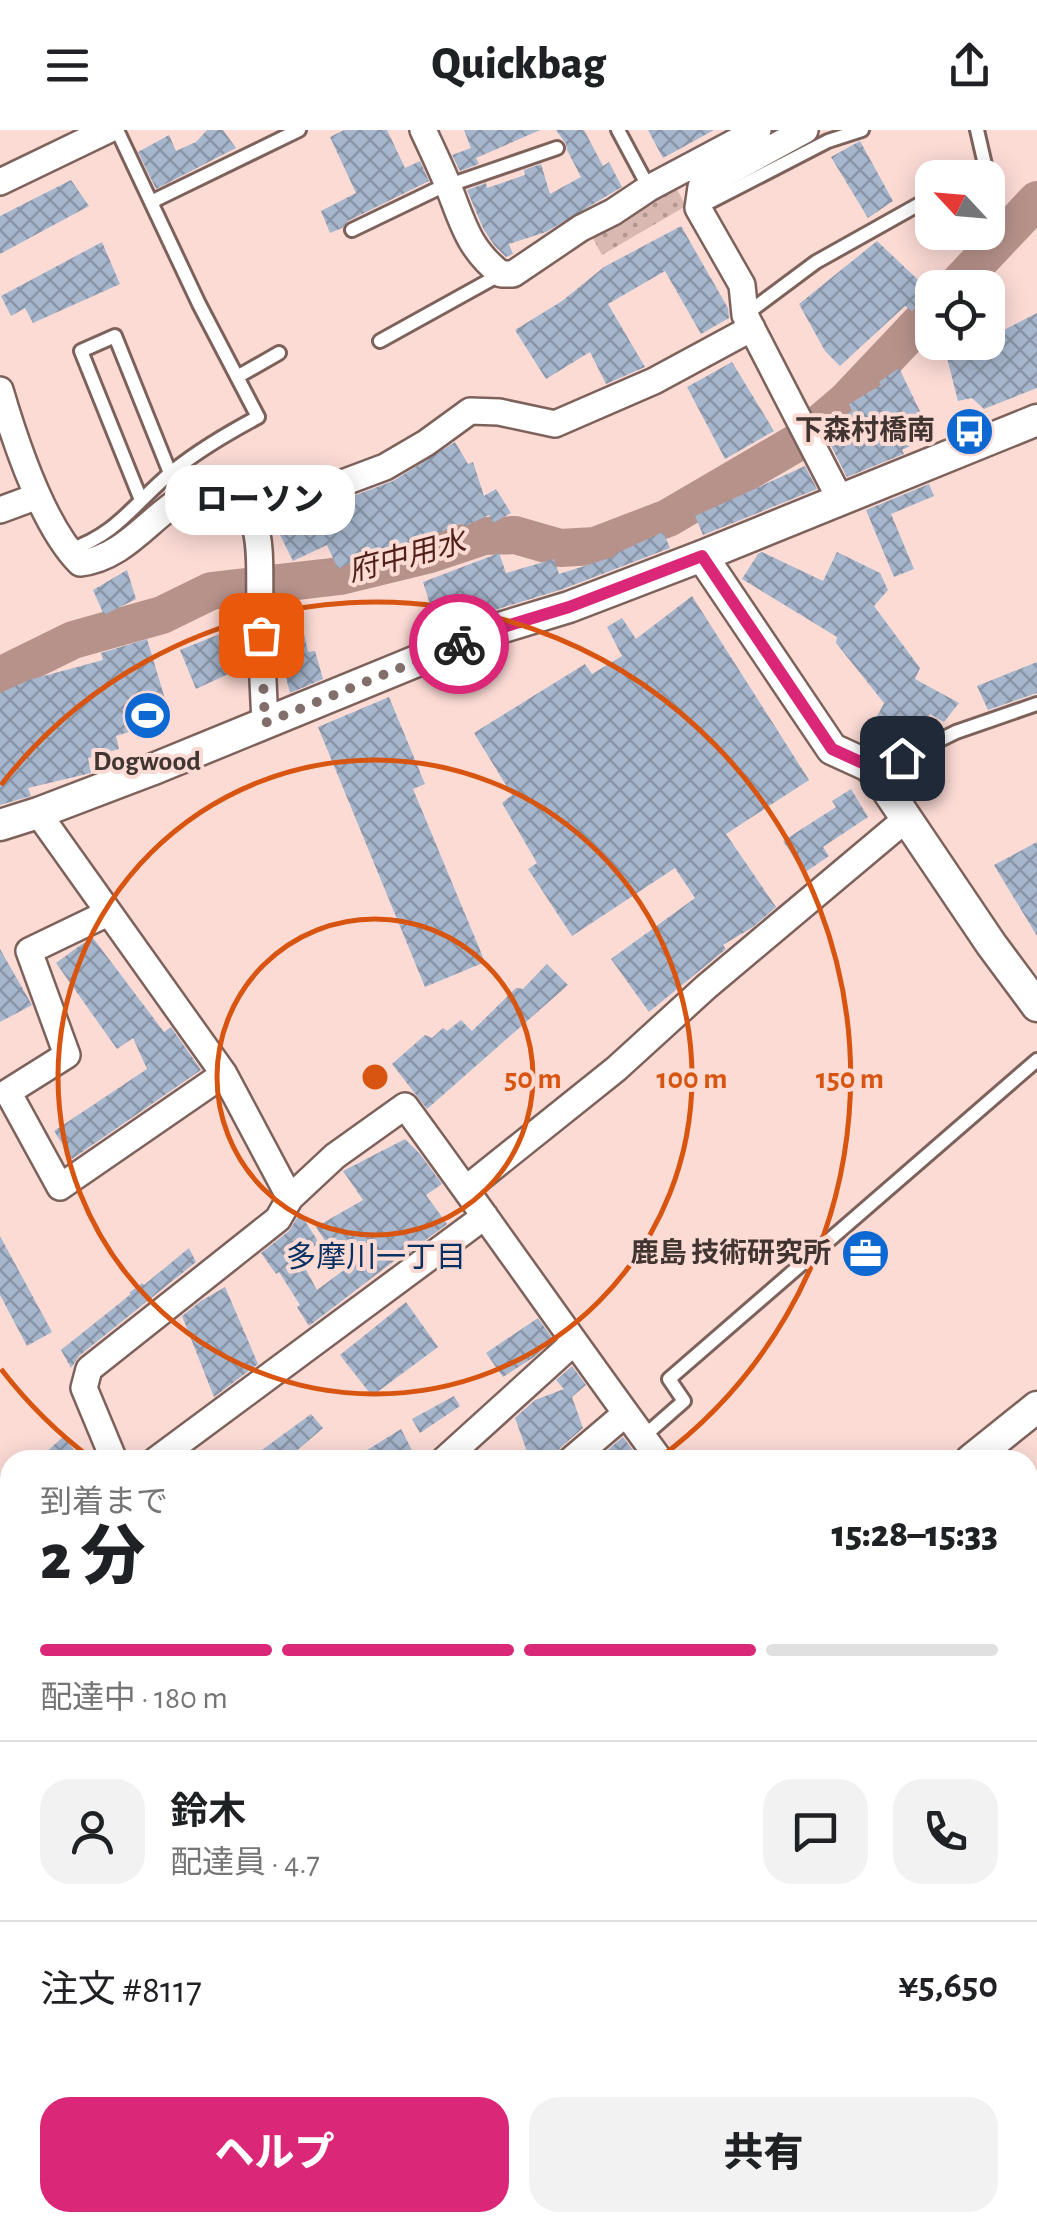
<!DOCTYPE html>
<html lang="ja">
<meta charset="utf-8">
<style>
:root{--surface:#fff;--page:#f2f2f2;--text:#202124;--muted:#757577;--line:#e0e0e0;--accent:#db2777}
body{margin:0;font-family:"Alegreya Sans","Noto Sans JP",sans-serif;background:var(--page);color:var(--text);height:100vh;display:flex;flex-direction:column;font-size:38px;white-space:nowrap}
*{box-sizing:border-box;margin:0}
p{font-size:32px;color:var(--muted)}
.icon{flex:none;width:55px;height:55px;fill:none;stroke:currentColor;stroke-width:2;stroke-linecap:round;stroke-linejoin:round}
.map{position:relative;flex:1;overflow:hidden}
.panel{position:absolute;left:0px;top:1320px;width:1038px;height:782px;display:flex;flex-direction:column;background:var(--surface);border-radius:30px 30px 0 0;box-shadow:0 5px 25px #0003}
.panel>*{flex:none}
.needle{width:65px;rotate:296deg}
.tools{position:absolute;left:915px;top:30px;display:grid;gap:20px}
.tools a{display:grid;place-items:center;width:90px;height:90px;border-radius:20px;background:var(--surface);box-shadow:0 5px 25px #0003;font-size:50px}
.pin{position:absolute;display:grid;place-items:center;width:85px;height:85px;color:#fff;margin:-42px;border-radius:20px;box-shadow:0 5px 15px #0006}
.courier{position:absolute;display:grid;place-items:center;width:100px;height:100px;margin:-50px;border:8px solid #db2777;border-radius:50%;background:#fff;color:#222;box-shadow:0 2px 12px #0007}
.bubble{position:absolute;height:70px;border-radius:30px;background:var(--surface);box-shadow:0 5px 25px #0003;font-size:32px;font-weight:800;line-height:70px;text-align:center}
.headline em{font-style:normal;font-weight:800}
.headline div{display:flex;flex-direction:column-reverse}
.headline{display:flex;align-items:center;justify-content:space-between;height:170px;padding:0 40px}
h1{font-size:65px;font-weight:800;line-height:75px}
.bar{display:grid;grid-template-columns:repeat(4,1fr);gap:15px 10px;align-content:center;height:120px;padding:0 40px}
.bar i{height:12px;border-radius:8px;background:var(--line)}
.bar .active{background:var(--accent)}
.bar p{grid-column:span 4}
.line{display:flex;align-items:center;gap:25px;padding:0 40px;border-top:2px solid var(--line)}
.line div{flex:1}
.round{display:grid;place-items:center;flex:none;width:105px;height:105px;border-radius:30px;background:var(--page)}
.cta{display:flex;gap:20px;margin-top:auto;padding:20px 40px}
.cta a{flex:1;height:115px;border-radius:30px;background:var(--accent);color:#fff;font-size:40px;font-weight:800;line-height:115px;text-align:center}
.cta a+a{background:var(--page);color:var(--text)}
header{display:flex;justify-content:space-between;align-items:center;height:130px;padding:0 40px;background:var(--surface);font-size:45px;font-weight:800}
.map>svg:first-child{display:block}
.grass{fill:#d9b8b2}
.park{fill:url(#park-dots)}
.lines{fill:none;stroke-linecap:round;stroke-linejoin:round}
.river{stroke:#b7928b;stroke-width:38}
.building{fill:url(#building-cross-hatch)}
.service-casing{stroke:#7d625c;stroke-width:18}
.minor-casing{stroke:#7d625c;stroke-width:30}
.tertiary-casing{stroke:#7d625c;stroke-width:35}
.service{stroke:#fff;stroke-width:12}
.minor{stroke:#fff;stroke-width:25}
.tertiary{stroke:#fff;stroke-width:30}
.done{stroke:#826f6b;stroke-width:10;stroke-dasharray:0 18}
.route{stroke:#db2777;stroke-width:12}
.ring{fill:none;stroke:#d75510;stroke-width:5}
.labels{text-anchor:middle;dominant-baseline:central;stroke-width:8;stroke-linejoin:round;paint-order:stroke}
.poi-label{font-size:28px;font-weight:bold;fill:#413532;stroke:#fcdbd5;text-anchor:end}
.water-label{font-size:30px;font-style:italic;fill:#501f17;stroke:#fcdbd5}
.neighbourhood-label{font-size:30px;fill:#073062;stroke:#fcdbd5}
.centre{fill:#d75510;stroke:#fcdbd5;stroke-width:5}
.ring-label{font-size:30px;text-anchor:middle;font-weight:bold;fill:#d75510;stroke:#fcdbd5;stroke-width:8;stroke-linejoin:round;paint-order:stroke}
</style>
<header><svg class="icon" aria-label="menu" viewBox="0 0 24 24"><path d="M4 6h16M4 12h16M4 18h16"/></svg>Quickbag<svg class="icon" aria-label="share" viewBox="0 0 24 24"><path d="M12 15V3M7 8l5-5 5 5M5 13v7h14v-7"/></svg></header>
<div class="map">
<svg width="1037" height="2101" viewBox="0 0 1037 2101">
<defs>
<pattern id="park-dots" width="8" height="8" patternUnits="userSpaceOnUse" patternTransform="scale(2.5)"><rect width="8" height="8" fill="#d9b8b2"/><path d="M2 2h.1M6 6h.1" fill="none" stroke="#b29691" stroke-width="1.8" stroke-linecap="round"/></pattern>
<pattern id="building-cross-hatch" width="8" height="8" patternUnits="userSpaceOnUse" patternTransform="scale(2.5)"><rect width="8" height="8" fill="#a6b6cd"/><path d="M0 0l8 8M0 8l8-8" fill="none" stroke="#8995a7"/></pattern>
</defs>
<rect width="100%" height="100%" fill="#fcdbd5"/>
<!-- grass -->
<path class="grass" d="M1028 1450 1037 1459V2101H327L336 2092H1028Z"/>
<!-- park -->
<path class="park" d="M675 56 686 76 602 125 591 105Z"/>
<g class="lines">
<!-- river -->
<path class="river" d="M954 158 1037 70
M0 546 73 510 162 485 211 461 340 446 430 424 484 406 515 405 560 418 595 416 668 388 798 312 846 271 932 180"/>
</g>
<!-- building -->
<path class="building" d="M207 0H223L236 18 156 59 138 22 169 5 176 21 196 12Z
M344 0H387L405 38 420 31 429 51 348 91 342 98 330 103 321 81 356 63 330 7Z
M464 0H540L476 28 479 34 460 41 452 25 471 18Z
M556 0H584L603 36 609 32 622 57 546 102 509 114 513 124 506 127 494 115 483 98 467 60 486 53 487 58 525 45 524 40 541 34 550 64 581 47 567 20 566 14Z
M648 0H714L663 28Z
M860 11 893 71 868 88 831 27Z
M71 50 89 76 0 124V86Z
M681 96 728 178 729 188 701 204 665 141 608 174 645 237 606 254 590 222 546 249 515 200 562 171 604 137Z
M877 111 932 163 912 181 905 176 840 236 825 221 799 174Z
M102 112 120 154 33 193 25 178 11 186 1 166Z
M1037 183V258L984 279 972 268 958 271 947 228 978 212H988V208Z
M732 232 774 301 725 329 687 257Z
M899 238 932 306 902 320 904 324 847 347 822 298 852 281 849 274 881 255 879 252Z
M455 312 468 334 473 332 484 366 496 359 511 383 493 393 489 385 463 397 462 393 385 426 381 417 338 439 327 415 293 431 278 401 335 373 393 351Z
M805 336 817 359 703 405 695 386Z
M929 354 934 366 891 384 914 439 894 447 866 380Z
M663 402 670 418 563 459 485 483 439 502 423 452 499 423 506 443 554 429 559 444 616 426 615 424Z
M762 422 823 451 837 422 880 443 888 460 874 476 920 538 915 549 959 573 944 592 930 584 919 603 900 615 871 598 884 573 836 513 837 507 742 449 758 424Z
M127 440 136 469 104 485 93 460Z
M692 466 809 650 726 704 776 777 753 797 723 815 726 819 649 882 611 829 695 768 675 738 572 806 528 739 537 733 502 673 512 665 474 603 585 534 592 544 622 526 607 497 622 488 636 509Z
M220 504 237 540 196 559 180 520Z
M304 504 308 522 315 521 323 549 290 563 279 520 287 521 285 506Z
M147 509 171 589 116 606 119 619 88 628 91 643 28 658 31 666 0 675V563L29 550 103 530 101 523Z
M1037 532V563L988 580 977 556Z
M389 567 425 654 413 659 485 832 425 857 318 597Z
M851 659 868 687 823 717 829 726 804 743 783 711 836 677 832 671Z
M1037 712V806L994 735Z
M93 808 164 902 171 897 201 940 72 1029 54 1001 147 939 133 908 117 919 56 833 82 814Z
M0 819 32 875 0 892Z
M547 834 568 855 427 979 392 934 425 905 432 908 443 898 447 901 461 890 472 901 516 858 523 859Z
M405 1009 420 1024 442 1054 426 1065 447 1094 399 1130 398 1128 309 1196 297 1177 300 1175 279 1142 276 1144 261 1123 289 1101 300 1083 319 1113 299 1127 317 1160 344 1140 316 1097 363 1070 343 1041Z
M0 1106 52 1202 27 1216 0 1165Z
M189 1118 196 1132 79 1226 71 1238 61 1220 131 1164 129 1163 142 1153 144 1155Z
M225 1157 258 1234 214 1267 182 1186 201 1171Z
M406 1172 438 1217 372 1266 340 1225Z
M538 1188 553 1209 534 1227 503 1247 486 1223Z
M572 1236 586 1255 572 1267 583 1298 560 1318 555 1330H530L515 1288 535 1270 564 1259 556 1250Z
M454 1266 460 1276 420 1303 412 1289Z
M311 1284 323 1298 286 1330H270L262 1320Z
M401 1299 417 1330H351Z
M63 1307 83 1330H37Z
M623 1307 640 1330H596Z"/>
<g class="lines">
<defs>
<path id="service" d="M618 0 649 58
M971 48 986 39 977 0
M151 72 299 0
M698 78 828 11 862 0
M352 100 435 60 557 18
M745 185 816 132 932 67
M380 211 501 144
M237 247 279 223
M141 370 81 221 115 206 170 343
M69 420C118 404 135 372 173 341 199 320 228 303 258 287L199 174 117 0
M875 642 956 602 1037 574
M643 1307 684 1271 669 1249 1037 930"/>
<path id="minor" d="M423 0C432 19 441 38 449 58 463 94 469 119 501 144H513L581 98 613 82 649 58 758 0
M805 0 701 57 698 78 742 155 745 185 841 371
M0 52 108 0
M0 260C15 311 43 396 80 433 124 428 148 389 183 368 207 354 242 369 254 394 262 413 259 450 260 471 261 511 263 552 265 593
M0 380 38 366
M254 395 329 358 385 337 426 313 470 281 499 282 555 294 654 251 752 198
M38 683 224 944 290 1068
M108 783 29 821 67 925 8 962 60 1057 224 944
M466 1059 616 939 706 857 906 689
M114 1330 84 1258 89 1239 278 1089 290 1068 335 1026 405 976C491 1093 574 1213 660 1330
M156 1330 485 1086
M444 1330 573 1213
M571 1330 625 1284"/>
<path id="tertiary" d="M702 426 832 619 867 635 875 642 991 814 1037 876
M0 695 38 683 151 640 490 501 569 477 702 426 1037 290
M971 1330 1037 1277
M0 1994 10 2016
M42 2092 45 2101"/>
</defs>
<!-- service casing -->
<use href="#service" class="service-casing"/>
<!-- minor casing -->
<use href="#minor" class="minor-casing"/>
<!-- tertiary casing -->
<use href="#tertiary" class="tertiary-casing"/>
<!-- service -->
<use href="#service" class="service"/>
<!-- minor -->
<use href="#minor" class="minor"/>
<!-- tertiary -->
<use href="#tertiary" class="tertiary"/>
</g>
<g class="lines">
<!-- done -->
<path class="done" d="M261 505 265 593 459 514"/>
<!-- route -->
<path class="route" d="M459 514 490 501 569 477 702 426 832 619 867 635 875 642 902 628"/>
</g>
<!-- distance rings -->
<g class="ring">
<circle cx="375" cy="947" r="158"/>
<circle cx="375" cy="947" r="317"/>
<path d="M92 1329A475 475 0 0 1 1 1239M1 655A475 475 0 1 1 658 1329"/>
</g>
<!-- icons -->
<defs>
<symbol id="bus-disc" viewBox="-11 -11 22 22"><circle r="9.5" fill="#0d68d1" stroke="#fcdbd5"/><path d="M-5-6H5V4H4V6H2V4H-2V6H-4V4H-5ZM-3.5-4V0h7V-4ZM-3.5 1.2v1.5H-2V1.2ZM2 1.2v1.5H3.5V1.2Z" fill="#fff"/></symbol>
<symbol id="stadium-disc" viewBox="-11 -11 22 22"><circle r="9.5" fill="#0d68d1" stroke="#fcdbd5"/><path d="M0-5a6.5 5 0 1 0 0 10a6.5 5 0 1 0 0-10ZM-3.5-1.8h7v3.6h-7Z" fill="#fff"/></symbol>
<symbol id="office-disc" viewBox="-11 -11 22 22"><circle r="9.5" fill="#0d68d1" stroke="#fcdbd5"/><path d="M-6-3h4V-5.5h4V-3h4V5H-6ZM-1-4.5V-3h2v-1.5ZM-6 0V1H6V0Z" fill="#fff"/></symbol>
</defs>
<g fill-rule="evenodd">
<use href="#bus-disc" x="942" y="274" width="55" height="55"/>
<use href="#stadium-disc" x="120" y="558" width="55" height="55"/>
<use href="#office-disc" x="838" y="1096" width="55" height="55"/>
</g>
<g class="labels">
<!-- poi labels -->
<g class="poi-label">
<text x="935" y="301">下森村橋南</text>
<text x="147" y="632" text-anchor="middle">Dogwood</text>
<text x="831" y="1124">鹿島 技術研究所</text>
</g>
<!-- water labels -->
<g class="water-label">
<text transform="translate(407 427) rotate(-15)">府中用水</text>
</g>
<!-- neighbourhood labels -->
<g class="neighbourhood-label">
<text x="376" y="1128">多摩川一丁目</text>
</g>
</g>
<circle cx="375" cy="947" r="15" class="centre"/>
<g class="ring-label">
<text x="533" y="958">50 m</text>
<text x="692" y="958">100 m</text>
<text x="850" y="958">150 m</text>
</g>
</svg>
<div class="tools">
<a><svg class="needle" viewBox="-14 -14 28 28"><path d="M0-13l5 13h-10z" fill="#e53935"/><path d="M0 13l5-13h-10z" fill="#757577"/></svg></a>
<a><svg class="icon" aria-label="locate" viewBox="0 0 24 24"><circle cx="12" cy="12" r="6"/><path d="M12 2v4M12 18v4M2 12h4M18 12h4"/></svg></a>
</div>
<div class="pin" style="left:261px;top:505px;background:#ea580c"><svg class="icon" aria-label="bag" viewBox="0 0 24 24"><path d="M5 8h14l-1 12H6zM9 8a3 3 0 0 1 6 0"/></svg></div>
<div class="pin" style="left:902px;top:628px;background:#1f2937"><svg class="icon" aria-label="home" viewBox="0 0 24 24"><path d="M3 11l9-7 9 7M6 9v11h12V9"/></svg></div>
<div class="courier" style="left:459px;top:514px"><svg class="icon" aria-label="bike" viewBox="0 0 24 24"><circle cx="6" cy="16" r="4"/><circle cx="18" cy="16" r="4"/><path d="M6 16l4-8h5l3 8M10 8l3 8H6M13 5h3"/></svg></div>
<div class="bubble" style="left:165px;top:335px;width:190px">ローソン</div>
<section class="panel">
<div class="headline"><div><h1>2 分</h1><p>到着まで</p></div><em>15:28–15:33</em></div>
<div class="bar"><i class="active"></i><i class="active"></i><i class="active"></i><i></i><p>配達中 · 180 m</p></div>
<div class="line" style="height:180px"><a class="round"><svg class="icon" aria-label="person" viewBox="0 0 24 24"><circle cx="12" cy="8" r="4"/><path d="M4 21q1-7 8-7t8 7"/></svg></a><div><b>鈴木</b><p>配達員 · 4.7</p></div><a class="round"><svg class="icon" aria-label="chat" viewBox="0 0 24 24"><path d="M4 5h16v11H9l-5 4z"/></svg></a><a class="round"><svg class="icon" aria-label="phone" viewBox="0 0 24 24"><path d="M5 4h4l2 5-3 2q2 4 5 5l2-3 5 2v4C11 20 4 13 5 4z"/></svg></a></div>
<div class="line" style="height:130px"><div>注文 #8117</div><b>¥5,650</b></div>
<div class="cta"><a>ヘルプ</a><a>共有</a></div>
</section>
</div>
